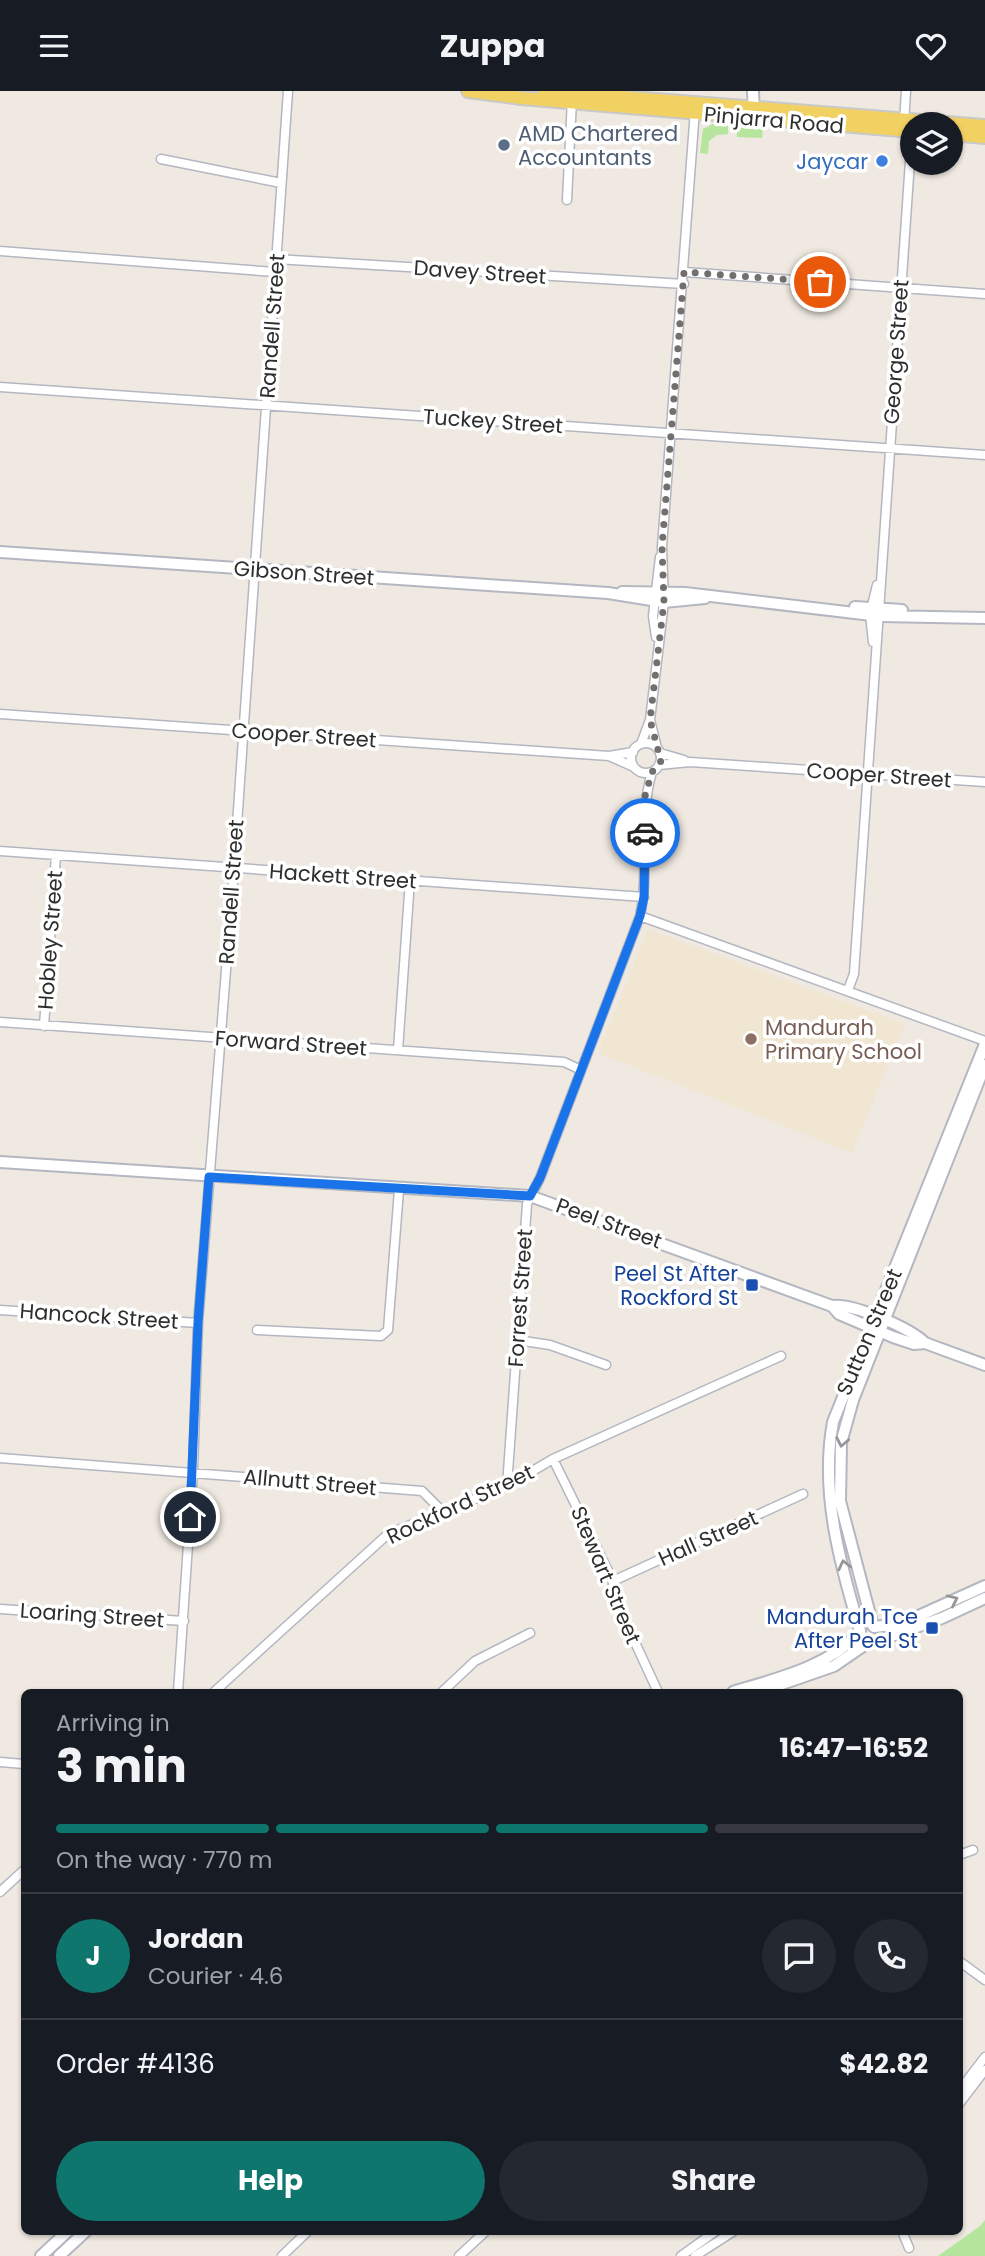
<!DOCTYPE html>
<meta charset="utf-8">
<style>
:root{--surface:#171b24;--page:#242831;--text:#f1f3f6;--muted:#9ea1a6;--line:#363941;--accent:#0f766e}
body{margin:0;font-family:Poppins,sans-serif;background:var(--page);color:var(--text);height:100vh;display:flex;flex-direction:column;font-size:26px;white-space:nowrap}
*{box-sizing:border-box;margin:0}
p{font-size:23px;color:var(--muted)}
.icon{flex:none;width:38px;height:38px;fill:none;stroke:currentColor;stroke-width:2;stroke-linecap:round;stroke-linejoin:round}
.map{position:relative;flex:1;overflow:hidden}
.sheet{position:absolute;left:21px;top:1598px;width:942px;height:546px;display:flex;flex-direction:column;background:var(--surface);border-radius:10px;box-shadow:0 2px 5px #0004}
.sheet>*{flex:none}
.tools{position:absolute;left:900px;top:21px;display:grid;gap:14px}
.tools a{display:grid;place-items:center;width:63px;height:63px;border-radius:50%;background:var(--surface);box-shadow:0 2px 5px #0004;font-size:35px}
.pin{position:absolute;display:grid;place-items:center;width:60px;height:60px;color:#fff;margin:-30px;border:4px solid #fff;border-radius:50%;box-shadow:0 2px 7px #0007}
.courier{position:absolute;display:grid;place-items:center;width:70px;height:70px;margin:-35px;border:5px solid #1a73e8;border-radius:50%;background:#fff;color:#222;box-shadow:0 2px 9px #0007}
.overview em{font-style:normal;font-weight:700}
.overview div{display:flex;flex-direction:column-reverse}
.overview{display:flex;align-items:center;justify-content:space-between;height:119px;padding:0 35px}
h1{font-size:46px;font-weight:700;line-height:52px}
.bar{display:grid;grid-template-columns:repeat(4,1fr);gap:10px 7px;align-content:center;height:84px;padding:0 35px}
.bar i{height:9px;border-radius:5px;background:var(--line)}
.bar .current{background:var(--accent)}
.bar p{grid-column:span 4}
.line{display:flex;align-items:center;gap:18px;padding:0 35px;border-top:2px solid var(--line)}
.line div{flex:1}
.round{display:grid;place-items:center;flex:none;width:74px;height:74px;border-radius:37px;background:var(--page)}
.button{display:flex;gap:14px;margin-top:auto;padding:14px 35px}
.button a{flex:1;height:80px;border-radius:42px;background:var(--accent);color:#fff;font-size:28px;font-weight:700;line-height:80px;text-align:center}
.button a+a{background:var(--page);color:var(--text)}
header{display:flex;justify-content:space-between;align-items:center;height:91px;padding:0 35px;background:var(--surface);font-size:32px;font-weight:700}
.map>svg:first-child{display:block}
.education{fill:#f0e6d1}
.green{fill:#b6e59e}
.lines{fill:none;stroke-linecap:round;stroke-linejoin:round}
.street-casing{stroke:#b4b7c1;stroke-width:11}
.secondary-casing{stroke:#b4b7c1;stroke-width:14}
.primary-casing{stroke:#c9c9c9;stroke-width:16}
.street{stroke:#fff;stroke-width:8}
.secondary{stroke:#fff;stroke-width:10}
.primary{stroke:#f2d163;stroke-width:12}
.oneway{stroke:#969696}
.done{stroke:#726f6d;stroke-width:7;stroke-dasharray:0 12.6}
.route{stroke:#1a73e8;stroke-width:9}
.service-dot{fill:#5c6f8a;stroke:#fff;stroke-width:2.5}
.shop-dot{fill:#3f7fe0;stroke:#fff;stroke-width:2.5}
.education-dot{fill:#8d6e63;stroke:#fff;stroke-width:2.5}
.transit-dot{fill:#1a4fb4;stroke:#fff;stroke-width:2.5}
.labels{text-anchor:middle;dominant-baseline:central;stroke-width:7;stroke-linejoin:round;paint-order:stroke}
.street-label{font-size:21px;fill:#2e2e2e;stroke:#fff}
.service-label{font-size:21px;fill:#4e5e75;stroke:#fff;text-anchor:start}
.shop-label{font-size:21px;fill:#366cbe;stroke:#fff;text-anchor:end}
.education-label{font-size:21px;fill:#785e54;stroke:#fff;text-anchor:start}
.transit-label{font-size:21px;fill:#164399;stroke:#fff;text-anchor:end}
</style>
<header><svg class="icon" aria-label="menu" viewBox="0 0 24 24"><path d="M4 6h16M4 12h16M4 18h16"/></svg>Zuppa<svg class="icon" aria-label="heart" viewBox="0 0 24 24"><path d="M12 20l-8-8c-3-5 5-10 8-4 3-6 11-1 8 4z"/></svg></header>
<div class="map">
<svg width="985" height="2165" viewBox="0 0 985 2165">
<rect width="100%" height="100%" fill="#efe9e1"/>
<!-- education -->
<path class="education" d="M648 838 905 933 852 1062 598 962Z"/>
<!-- green -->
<path class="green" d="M715 32H728V43L717 44 709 50 708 63 700 62 703 38Z
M736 33 763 34 762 47 737 46Z
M985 2129V2165H938L980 2135Z"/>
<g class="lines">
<defs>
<path id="street" d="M904 32 906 0
M161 68 281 92
M567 109 572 9
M0 160 275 181
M276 168 684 193
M684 181 985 203
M0 296 985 364
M656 546 653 525 660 466
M873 551 870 523 877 494
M0 623 609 665 633 661
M650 629 657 657
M631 667a15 15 0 1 1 30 0a15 15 0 1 1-30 0Z
M641 653 650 629 664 511 662 456 695 19
M660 662 684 669
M609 665 634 676
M659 674 690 671 985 691
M0 760 644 806
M640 825 985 950
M848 899 854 883 912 41
M0 931 564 971 581 979
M44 935 56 764
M398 959 410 789
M0 1219 198 1232
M257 1239 381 1245 388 1239 399 1099
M517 1249 550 1254 606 1274
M0 1367 422 1400 443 1421
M553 1368 613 1490V1504L658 1601
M507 1395 527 1113 540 1087 640 825C650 778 638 728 652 681
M613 1490 803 1403
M0 1518 184 1530
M178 1601 193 1380 198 1232 233 791 288 0
M214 1601 388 1443 507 1395 553 1368 781 1265
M442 1601 475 1570 530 1542
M0 1671 24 1673
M959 1764 973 1759
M0 1801 24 1779
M959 1870 985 1889
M959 2000 985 1966
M959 2013 985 1979
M902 2140 909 2157
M282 2165 308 2140
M459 2165 486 2140
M681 2165 716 2140
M695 2165 734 2140"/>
<path id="secondary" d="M753 0 754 25
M0 461 608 502 664 511 705 507
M622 501 685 502 880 525 985 527
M855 516 902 519
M0 1071 530 1105 832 1215C853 1212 910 1237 925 1252
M832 1215 839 1223 893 1246 914 1253 925 1252 985 1274
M873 1535 840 1410 841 1352 853 1309 985 974
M874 1536 901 1533 985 1495
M860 1540C840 1473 820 1401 833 1331L985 953
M877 1550 942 1527 985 1507
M733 1601C778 1587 825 1577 860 1542
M759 1601 834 1575 866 1553
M41 2165 68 2140
M59 2165 86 2140"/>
<path id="primary" d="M468 0 521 7 912 40
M544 0 985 35
M950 43 985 46"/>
</defs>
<!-- street casing -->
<use href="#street" class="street-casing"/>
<!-- secondary casing -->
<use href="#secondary" class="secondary-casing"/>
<!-- primary casing -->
<use href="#primary" class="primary-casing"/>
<!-- street -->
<use href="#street" class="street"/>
<!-- secondary -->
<use href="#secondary" class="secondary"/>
<!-- primary -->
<use href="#primary" class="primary"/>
</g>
<!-- one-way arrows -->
<defs><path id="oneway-chevron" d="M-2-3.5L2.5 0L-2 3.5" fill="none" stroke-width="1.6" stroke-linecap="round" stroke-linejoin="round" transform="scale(1.75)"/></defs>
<g class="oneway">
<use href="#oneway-chevron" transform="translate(842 1351) rotate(101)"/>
<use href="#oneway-chevron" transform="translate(844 1474) rotate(-103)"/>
<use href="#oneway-chevron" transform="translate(953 1509) rotate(-25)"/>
</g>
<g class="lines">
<!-- done -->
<path class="done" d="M645 742V705L652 681 661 670 650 629 664 511 662 456 684 181 820 191"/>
<!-- route -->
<path class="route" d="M190 1426 198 1232 209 1086 530 1105 540 1087 640 825 644 806 645 742"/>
</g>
<!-- markers -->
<circle class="service-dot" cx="504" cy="54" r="7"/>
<circle class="shop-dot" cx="882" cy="70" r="7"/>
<circle class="education-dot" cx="751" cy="948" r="7"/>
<g class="transit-dot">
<rect x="745" y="1187" width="14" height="14" rx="3.5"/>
<rect x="925" y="1530" width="14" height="14" rx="3.5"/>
</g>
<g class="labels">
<!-- street labels -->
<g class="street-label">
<text transform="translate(774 29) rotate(5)">Pinjarra Road</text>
<text transform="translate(480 181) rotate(4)">Davey Street</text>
<text transform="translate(272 235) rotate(-86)">Randell Street</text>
<text transform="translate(896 261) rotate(-86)">George Street</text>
<text transform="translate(493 330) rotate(4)">Tuckey Street</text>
<text transform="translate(304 482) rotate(4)">Gibson Street</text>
<text transform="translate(304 644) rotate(4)">Cooper Street</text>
<text transform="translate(879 684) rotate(4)">Cooper Street</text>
<text transform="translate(343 785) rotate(4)">Hackett Street</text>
<text transform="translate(231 801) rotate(-86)">Randell Street</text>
<text transform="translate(50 849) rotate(-86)">Hobley Street</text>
<text transform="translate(291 952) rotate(4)">Forward Street</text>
<text transform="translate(609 1132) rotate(20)">Peel Street</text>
<text transform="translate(520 1207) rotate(-86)">Forrest Street</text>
<text transform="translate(99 1225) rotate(4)">Hancock Street</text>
<text transform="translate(869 1241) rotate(-67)">Sutton Street</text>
<text transform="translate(310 1391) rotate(5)">Allnutt Street</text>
<text transform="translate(460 1413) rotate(-25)">Rockford Street</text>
<text transform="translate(708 1447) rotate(-24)">Hall Street</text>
<text transform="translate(606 1484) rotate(67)">Stewart Street</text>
<text transform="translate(92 1524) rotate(4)">Loaring Street</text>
</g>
<!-- service labels -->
<g class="service-label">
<text x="518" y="42">AMD Chartered<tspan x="518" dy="24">Accountants</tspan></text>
</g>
<!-- shop labels -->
<g class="shop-label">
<text x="868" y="70">Jaycar</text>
</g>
<!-- education labels -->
<g class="education-label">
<text x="765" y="936">Mandurah<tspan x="765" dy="24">Primary School</tspan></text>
</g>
<!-- transit labels -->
<g class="transit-label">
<text x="738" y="1182">Peel St After<tspan x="738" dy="24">Rockford St</tspan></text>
<text x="918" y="1525">Mandurah Tce<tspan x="918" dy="24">After Peel St</tspan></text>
</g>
</g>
</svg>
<div class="tools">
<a><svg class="icon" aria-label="layers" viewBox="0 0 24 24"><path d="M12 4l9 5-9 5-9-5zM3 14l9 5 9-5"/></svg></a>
</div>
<div class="pin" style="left:820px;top:191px;background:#ea580c"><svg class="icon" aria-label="bag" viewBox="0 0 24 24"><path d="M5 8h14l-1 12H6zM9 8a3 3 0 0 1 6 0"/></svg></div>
<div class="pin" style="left:190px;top:1426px;background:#1f2937"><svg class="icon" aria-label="home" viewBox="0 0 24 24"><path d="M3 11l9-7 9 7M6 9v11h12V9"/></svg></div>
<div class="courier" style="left:645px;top:742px"><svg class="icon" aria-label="car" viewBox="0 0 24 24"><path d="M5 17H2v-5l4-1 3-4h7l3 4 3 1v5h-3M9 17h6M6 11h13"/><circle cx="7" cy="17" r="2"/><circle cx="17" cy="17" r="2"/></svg></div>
<section class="sheet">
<div class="overview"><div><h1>3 min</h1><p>Arriving in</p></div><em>16:47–16:52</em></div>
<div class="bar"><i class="current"></i><i class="current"></i><i class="current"></i><i></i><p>On the way · 770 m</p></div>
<div class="line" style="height:126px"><b class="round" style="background:var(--accent);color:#fff">J</b><div><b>Jordan</b><p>Courier · 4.6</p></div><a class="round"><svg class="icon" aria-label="chat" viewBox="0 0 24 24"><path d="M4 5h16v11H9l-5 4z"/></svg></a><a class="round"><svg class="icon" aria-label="phone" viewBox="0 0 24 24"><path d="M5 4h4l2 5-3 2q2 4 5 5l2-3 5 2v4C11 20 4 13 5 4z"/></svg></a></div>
<div class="line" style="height:91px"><div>Order #4136</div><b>$42.82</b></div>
<div class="button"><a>Help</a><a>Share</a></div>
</section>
</div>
